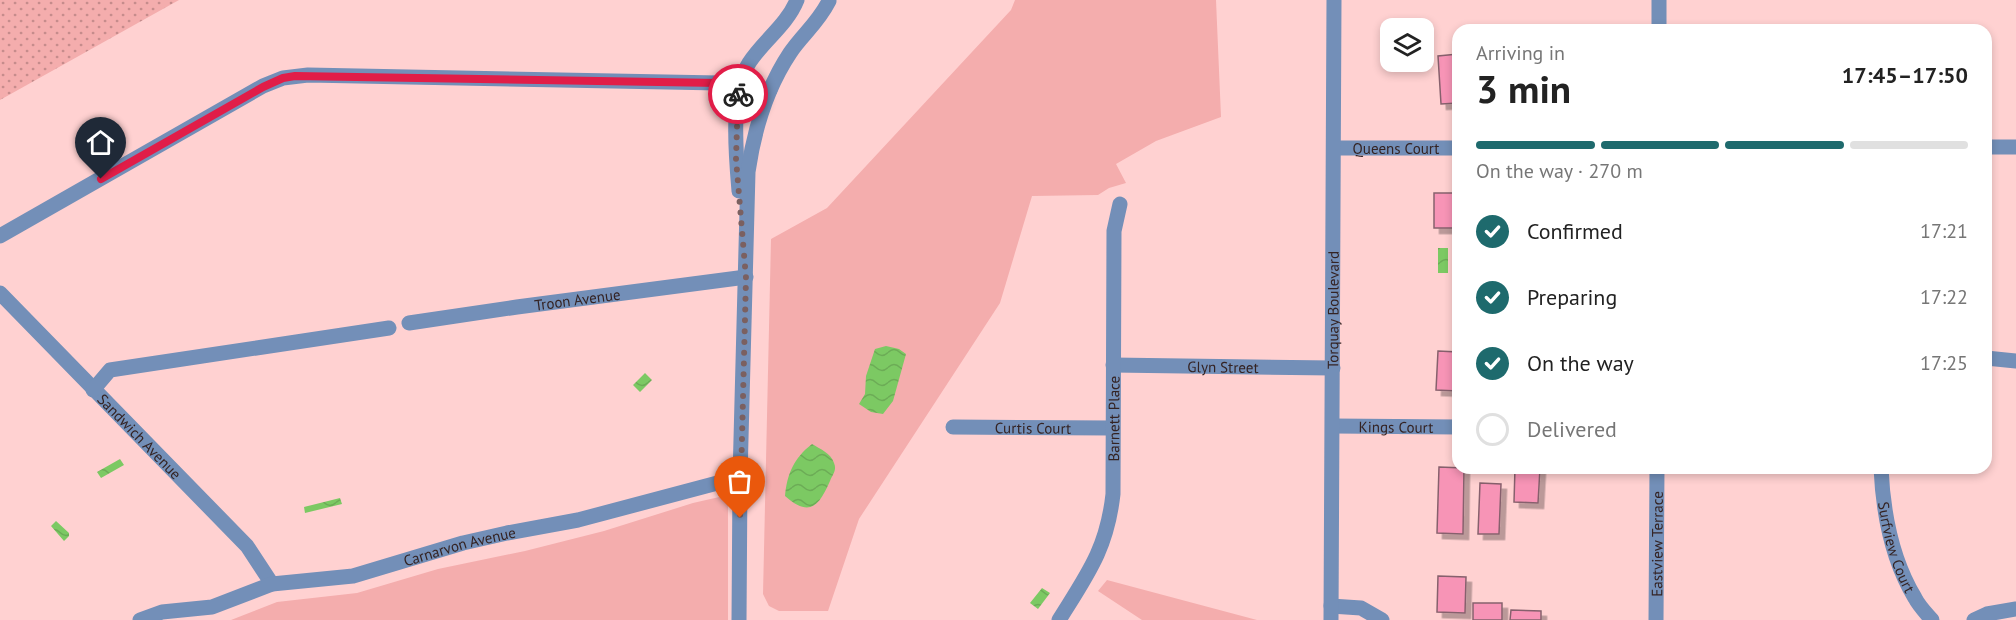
<!DOCTYPE html>
<meta charset="utf-8">
<style>
:root{--surface:#fff;--page:#f6f6f6;--text:#222;--muted:#767676;--line:#e0e0e0;--accent:#1e6a6d}
body{margin:0;font-family:"PT Sans",sans-serif;background:var(--page);color:var(--text);height:100vh;display:flex;flex-direction:column;font-size:22px;white-space:nowrap}
*{box-sizing:border-box;margin:0}
p{font-size:20px;color:var(--muted)}
.icon{flex:none;width:33px;height:33px;fill:none;stroke:currentColor;stroke-width:2;stroke-linecap:round;stroke-linejoin:round}
.map{position:relative;flex:1;overflow:hidden}
.drawer{position:absolute;left:1452px;top:24px;width:540px;height:450px;display:flex;flex-direction:column;background:var(--surface);border-radius:18px;box-shadow:0 3px 9px #0003}
.drawer>*{flex:none}
.controls{position:absolute;left:1380px;top:18px;display:grid;gap:12px}
.controls a{display:grid;place-items:center;width:54px;height:54px;border-radius:12px;background:var(--surface);box-shadow:0 3px 9px #0003;font-size:30px}
.pin{position:absolute;display:grid;place-items:center;width:51px;height:51px;color:#fff;margin:-62px -26px;border-radius:50% 50% 50% 0;rotate:-45deg;box-shadow:0 0 6px #0007}
.pin .icon{rotate:45deg}
.courier{position:absolute;display:grid;place-items:center;width:60px;height:60px;margin:-30px;border:4px solid #e11d48;border-radius:50%;background:#fff;color:#222;box-shadow:0 2px 8px #0007}
.overview em{font-style:normal;font-weight:800}
.overview div{display:flex;flex-direction:column-reverse}
.overview{display:flex;align-items:center;justify-content:space-between;height:102px;padding:0 24px}
h1{font-size:39px;font-weight:800;line-height:45px}
.bar{display:grid;grid-template-columns:repeat(4,1fr);gap:9px 6px;align-content:center;height:72px;padding:0 24px}
.bar i{height:8px;border-radius:4px;background:var(--line)}
.bar .active{background:var(--accent)}
.bar p{grid-column:span 4}
ol{padding:0 24px;list-style:none}
li{display:flex;align-items:center;gap:18px;height:66px}
li p{margin-inline-start:auto}
li .icon{padding:6px;border-radius:50%;background:var(--accent);color:#fff;stroke-width:4}
li:last-child{color:var(--muted)}
li i{width:33px;height:33px;border:3px solid var(--line);border-radius:50%}
.map>svg:first-child{display:block}
.grass{fill:url(#grass-dots)}
.park{fill:#f4adad}
.water{fill:url(#water-waves)}
.building{fill:#f794b6;stroke:#87616d;stroke-width:1.5;filter:url(#shadow)}
.lines{fill:none;stroke-linecap:round;stroke-linejoin:round}
.minor{stroke:#738fb8;stroke-width:15}
.done{stroke:#7b6060;stroke-width:6;stroke-dasharray:0 10.8}
.route{stroke:#e11d48;stroke-width:8}
.labels{text-anchor:middle;dominant-baseline:central;stroke-width:4.5;stroke-linejoin:round;paint-order:stroke}
.street-label{font-size:15px;fill:#342323;stroke:#ffd1d1}
</style>
<div class="map">
<svg width="2016" height="620" viewBox="0 0 2016 620">
<defs>
<pattern id="grass-dots" width="8" height="8" patternUnits="userSpaceOnUse" patternTransform="scale(1.5)"><rect width="8" height="8" fill="#f4adad"/><path d="M2 2h.1M6 6h.1" fill="none" stroke="#c68c8c" stroke-width="1.8" stroke-linecap="round"/></pattern>
<pattern id="water-waves" width="16" height="10" patternUnits="userSpaceOnUse" patternTransform="scale(1.5)"><rect width="16" height="10" fill="#7cc963"/><path d="M0 5q4-4 8 0t8 0" fill="none" stroke="#6cac56"/></pattern>
<filter id="shadow"><feDropShadow dx="5.5" dy="5.5" stdDeviation="0" flood-color="#0004"/></filter>
</defs>
<rect width="100%" height="100%" fill="#ffd1d1"/>
<!-- grass -->
<path class="grass" d="M0 0H179L0 100Z"/>
<!-- park -->
<path class="park" d="M1015 0H1216L1221 117 1156 141 1116 164 1126 183 1109 188 1098 195 1032 196 1000 303 859 519 828 611H779L769 606 763 594 771 239 827 208 1011 10Z
M728 495V620H231L277 602 357 593 438 569 525 551 604 531 693 503Z
M1107 580 1257 620H1142L1098 591Z"/>
<!-- water -->
<path class="water" d="M1438 248H1448V273H1438Z
M886 346 899 349 906 354 893 401 883 414 871 412 859 404 865 394 866 376 875 349Z
M645 373 652 380 640 392 633 385Z
M812 444C820 449 831 453 834 463 837 470 833 474 830 481 819 506 810 518 785 496 787 474 794 458 812 444Z
M120 459 124 465 101 478 97 472Z
M340 498 342 504 305 513 304 507Z
M56 521 69 533V536L64 541 51 526Z
M1042 588 1050 593 1038 609 1030 603Z"/>
<!-- building -->
<path class="building" d="M1458 54V103L1441 104 1438 56Z
M1434 193H1458V228H1434Z
M1438 351 1458 352V391L1436 390Z
M1439 467 1464 468 1463 534 1437 533Z
M1515 468H1540L1538 503 1514 502Z
M1480 483 1501 484 1499 534H1478Z
M1438 576 1466 577 1465 613 1437 612Z
M1473 603H1502V620H1473Z
M1511 610 1541 611V620H1510Z"/>
<g class="lines">
<!-- minor -->
<g class="minor">
<path d="M1659 30V0"/>
<path d="M1986 147H2016"/>
<path id="s1" d="M1334 148H1458"/>
<path d="M739 191C736 156 730 93 749 63 763 41 787 25 797 0"/>
<path d="M0 236 263 86 283 78 308 75 719 83 740 84 770 90"/>
<path id="s2" d="M0 293 247 546 272 584"/>
<path id="s3" d="M409 323 517 307 746 277"/>
<path d="M1986 358 2016 361"/>
<path id="s4" d="M1113 365 1333 368"/>
<path d="M93 390 110 370 389 328"/>
<path id="s5" d="M1333 426 1458 427"/>
<path id="s6" d="M953 427 1112 428"/>
<path id="s7" d="M1881 468C1883 512 1892 560 1915 598 1919 606 1926 613 1932 620"/>
<path d="M1331 606 1361 608 1382 620"/>
<path id="s8" d="M140 620 162 612 212 607 272 584 353 576 463 543 507 533 578 520 740 477"/>
<path d="M739 620 740 477 748 172C754 130 766 89 790 53 803 34 818 23 829 1"/>
<path id="s9" d="M1059 620C1087 575 1107 549 1113 494L1114 231 1120 204"/>
<path id="s10" d="M1331 620 1334 0"/>
<path id="s11" d="M1656 620 1657 468"/>
<path d="M1974 620 1987 614 2016 609"/>
</g>
</g>
<g class="lines">
<!-- done -->
<path class="done" d="M738 94 736 159 746 278 740 518"/>
<!-- route -->
<path class="route" d="M101 179 263 87 283 78 295 76 719 83 740 84 738 94"/>
</g>
<g class="labels">
<!-- street labels -->
<g class="street-label">
<text stroke="none"><textPath href="#s1" startOffset="62">Queens Court</textPath></text>
<text stroke="none"><textPath href="#s3" startOffset="170">Troon Avenue</textPath></text>
<text stroke="none"><textPath href="#s10" startOffset="310">Torquay Boulevard</textPath></text>
<text stroke="none"><textPath href="#s4" startOffset="110">Glyn Street</textPath></text>
<text stroke="none"><textPath href="#s9" startOffset="214">Barnett Place</textPath></text>
<text stroke="none"><textPath href="#s5" startOffset="63">Kings Court</textPath></text>
<text stroke="none"><textPath href="#s6" startOffset="80">Curtis Court</textPath></text>
<text stroke="none"><textPath href="#s2" startOffset="200">Sandwich Avenue</textPath></text>
<text stroke="none"><textPath href="#s11" startOffset="76">Eastview Terrace</textPath></text>
<text stroke="none"><textPath href="#s8" startOffset="330">Carnarvon Avenue</textPath></text>
<text stroke="none"><textPath href="#s7" startOffset="81">Surfview Court</textPath></text>
</g>
</g>
</svg>
<div class="controls">
<a><svg class="icon" aria-label="layers" viewBox="0 0 24 24"><path d="M12 4l9 5-9 5-9-5zM3 14l9 5 9-5"/></svg></a>
</div>
<div class="pin" style="left:740px;top:518px;background:#ea580c"><svg class="icon" aria-label="bag" viewBox="0 0 24 24"><path d="M5 8h14l-1 12H6zM9 8a3 3 0 0 1 6 0"/></svg></div>
<div class="pin" style="left:101px;top:179px;background:#1f2937"><svg class="icon" aria-label="home" viewBox="0 0 24 24"><path d="M3 11l9-7 9 7M6 9v11h12V9"/></svg></div>
<div class="courier" style="left:738px;top:94px"><svg class="icon" aria-label="bike" viewBox="0 0 24 24"><circle cx="6" cy="16" r="4"/><circle cx="18" cy="16" r="4"/><path d="M6 16l4-8h5l3 8M10 8l3 8H6M13 5h3"/></svg></div>
<section class="drawer">
<div class="overview"><div><h1>3 min</h1><p>Arriving in</p></div><em>17:45–17:50</em></div>
<div class="bar"><i class="active"></i><i class="active"></i><i class="active"></i><i></i><p>On the way · 270 m</p></div>
<ol>
<li><svg class="icon" aria-label="check" viewBox="0 0 24 24"><path d="M5 12l5 5 9-10"/></svg>Confirmed<p>17:21</p></li>
<li><svg class="icon" aria-label="check" viewBox="0 0 24 24"><path d="M5 12l5 5 9-10"/></svg>Preparing<p>17:22</p></li>
<li><svg class="icon" aria-label="check" viewBox="0 0 24 24"><path d="M5 12l5 5 9-10"/></svg>On the way<p>17:25</p></li>
<li><i></i>Delivered</li>
</ol>
</section>
</div>
